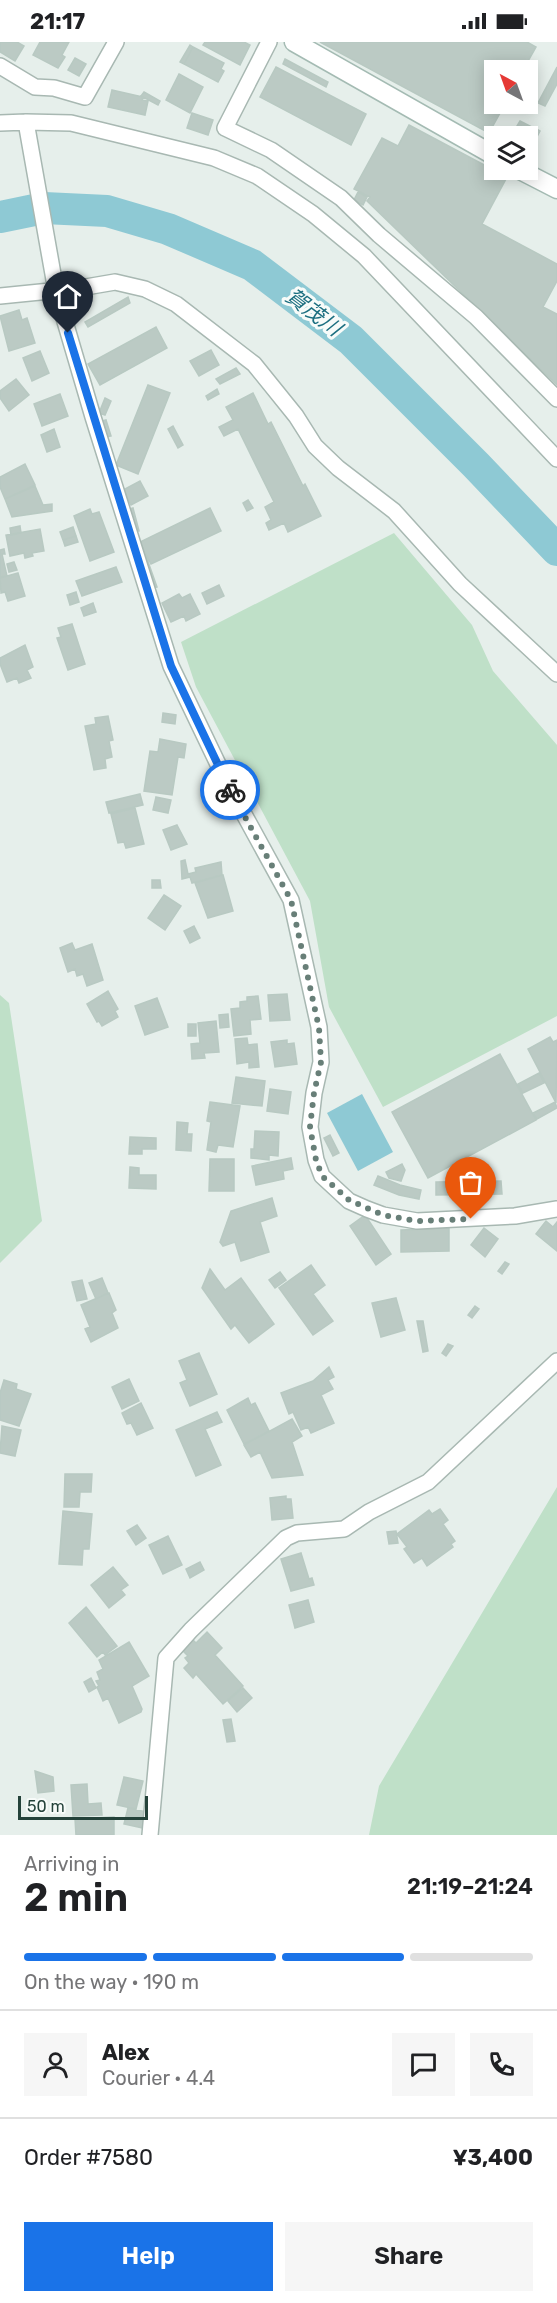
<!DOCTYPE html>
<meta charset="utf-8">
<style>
:root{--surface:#fff;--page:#f6f6f6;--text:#202124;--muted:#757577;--line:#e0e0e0;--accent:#1a73e8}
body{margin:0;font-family:Rubik,"Noto Sans JP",sans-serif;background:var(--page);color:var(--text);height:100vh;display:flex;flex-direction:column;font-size:22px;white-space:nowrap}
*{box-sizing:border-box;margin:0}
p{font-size:20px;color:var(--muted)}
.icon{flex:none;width:33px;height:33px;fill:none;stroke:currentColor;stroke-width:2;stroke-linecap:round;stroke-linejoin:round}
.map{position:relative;height:1793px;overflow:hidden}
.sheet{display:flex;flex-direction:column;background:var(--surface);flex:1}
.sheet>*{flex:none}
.needle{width:39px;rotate:319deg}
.tools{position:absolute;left:484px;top:18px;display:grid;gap:12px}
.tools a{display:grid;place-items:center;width:54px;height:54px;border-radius:0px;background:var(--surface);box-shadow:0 3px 15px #0003;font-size:30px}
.scale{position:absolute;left:18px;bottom:15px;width:130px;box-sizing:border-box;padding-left:6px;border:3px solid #24423a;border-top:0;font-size:16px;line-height:21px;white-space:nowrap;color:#24423a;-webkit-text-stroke:4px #f7fbf9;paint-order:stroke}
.pin{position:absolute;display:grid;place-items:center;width:51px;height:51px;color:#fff;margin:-62px -26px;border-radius:50% 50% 50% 0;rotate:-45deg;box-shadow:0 0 6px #0007}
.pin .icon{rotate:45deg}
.courier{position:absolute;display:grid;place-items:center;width:60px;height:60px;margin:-30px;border:4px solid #1a73e8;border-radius:50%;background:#fff;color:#222;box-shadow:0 2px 8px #0007}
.head em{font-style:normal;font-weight:600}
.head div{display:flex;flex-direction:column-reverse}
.head{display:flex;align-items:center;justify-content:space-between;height:102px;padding:0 24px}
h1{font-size:39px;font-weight:600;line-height:45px}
.bar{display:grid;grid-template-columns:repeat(4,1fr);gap:9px 6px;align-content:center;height:72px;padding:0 24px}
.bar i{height:8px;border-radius:4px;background:var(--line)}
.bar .on{background:var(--accent)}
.bar p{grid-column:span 4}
.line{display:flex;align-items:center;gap:15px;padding:0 24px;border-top:2px solid var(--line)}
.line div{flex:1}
.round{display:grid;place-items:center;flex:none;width:63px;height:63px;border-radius:0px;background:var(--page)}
.button{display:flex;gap:12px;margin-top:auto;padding:12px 24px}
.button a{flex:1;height:69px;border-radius:0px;background:var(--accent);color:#fff;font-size:24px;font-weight:600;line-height:69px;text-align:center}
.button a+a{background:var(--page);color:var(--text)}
.status{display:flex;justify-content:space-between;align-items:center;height:42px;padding:0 30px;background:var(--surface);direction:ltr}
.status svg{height:16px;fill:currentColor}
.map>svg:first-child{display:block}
.green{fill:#bfe0c8}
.water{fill:#8ec9d4}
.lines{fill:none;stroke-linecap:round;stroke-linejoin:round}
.river{stroke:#8ec9d4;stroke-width:32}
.building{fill:#bbcac4;stroke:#b8c9c2;stroke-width:1.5}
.street-casing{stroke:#a8b8b2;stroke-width:18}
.secondary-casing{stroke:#a4bbb3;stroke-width:21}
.street{stroke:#fff;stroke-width:15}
.secondary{stroke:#fff;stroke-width:18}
.done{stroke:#687f78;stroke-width:6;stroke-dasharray:0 10.8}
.route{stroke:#1a73e8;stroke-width:8}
.labels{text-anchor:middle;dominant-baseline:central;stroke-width:6;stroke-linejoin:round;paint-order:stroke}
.water-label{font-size:21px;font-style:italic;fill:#1c6f80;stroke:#f7fbf9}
</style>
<div class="status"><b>21:17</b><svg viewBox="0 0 49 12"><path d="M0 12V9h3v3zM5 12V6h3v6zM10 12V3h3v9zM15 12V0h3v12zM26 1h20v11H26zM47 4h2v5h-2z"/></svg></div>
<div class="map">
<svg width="557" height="1793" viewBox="0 0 557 1793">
<rect width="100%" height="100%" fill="#e6efeb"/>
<!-- green -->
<path class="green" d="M394 491 472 583 493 629 557 703V974L383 1065 329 965 310 859 196 645 181 600Z
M0 953 9 961 42 1179 0 1221Z
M557 1445V1793H369L379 1744Z"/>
<!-- water -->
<path class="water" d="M362 1052 393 1110 358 1129 327 1071Z"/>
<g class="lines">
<!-- river -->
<path class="river" d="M0 175 44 166 107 169 168 187 252 223 351 298 476 423 557 508"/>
</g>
<!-- building -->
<path class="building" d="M0 0H17L24 4 15 19 0 10Z
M40 0H69L62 13 65 15 58 26 33 13Z
M205 0H244L250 3 240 23 203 3Z
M320 0H527L536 5 523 28H495V62H505L489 91Z
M190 3 193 5 184 22 180 20Z
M193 5 224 21 221 27 224 29 218 40 184 22Z
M75 16 86 22 79 34 68 28Z
M285 17 328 40 326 45 283 22Z
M276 25 366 72 351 103 260 55Z
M557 25V42L545 64 538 61Z
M179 32 203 45 190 71 166 58Z
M112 48 143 55 142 58 148 59 145 73 108 65Z
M144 50 160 59 158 63 141 54Z
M192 71 213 78 208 93 187 86Z
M520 79 532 85 527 94H511Z
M409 83 507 135 482 182 557 222V239L543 265 557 272V343L367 159 370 155 354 147 382 96 398 104Z
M535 86 540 89 528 112V98Z
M358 150 367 155 363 163 354 158Z
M128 255 130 261 88 285 85 280Z
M19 268 22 278 27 276 35 301 9 309 0 274Z
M156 285 167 306 100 343 88 322Z
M211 308 219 323 199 334 190 319Z
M40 309 49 331 32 339 23 316Z
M236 326 240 332 220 342 216 337Z
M16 337 29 353 9 369 0 356V349Z
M148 343 170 351 138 432 116 423Z
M217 347 219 352 208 358 206 354Z
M253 351 268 382 271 380 303 444 305 442 321 474 288 490 284 481 269 488 266 481 271 478 265 465 274 460 238 387 224 394 219 385 233 378 226 365Z
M60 352 68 374 42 384 34 362Z
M105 356 111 359 105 373 99 371Z
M106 378 111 394 106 395 102 379Z
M173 384 183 403 178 406 168 387Z
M54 387 60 405 47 410 41 393Z
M25 422 35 443 5 457 0 445V435Z
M140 439 148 454 131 463 123 448Z
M35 444 43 463 52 462V469L12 475 5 457Z
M248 458 253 466 247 469 243 461Z
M133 466 139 489 132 490 126 468Z
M210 466 221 489 151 522 140 500Z
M90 467 92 472 99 470 114 510 90 519 74 474Z
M20 484 21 491 11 493 10 486Z
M73 485 76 494 63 498 60 490Z
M40 487 44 509 32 511 33 514 25 516 24 511 10 514 6 493Z
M76 494 78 500 65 504 63 498Z
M4 507 5 512H2L7 534 0 535V508Z
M145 511 157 545 150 547 139 513Z
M14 520 17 528 9 530 7 522Z
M116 525 122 540 82 554 76 539Z
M18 531 25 554 8 559 5 550 1 551 0 536Z
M219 543 224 554 207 562 202 551Z
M76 550 79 560 70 563 67 553Z
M179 552 182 556 190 552 200 572 186 579 184 574 171 580 162 561Z
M93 561 96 570 84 574 81 566Z
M72 582 85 622 68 628 57 596 61 595 58 586Z
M25 603 33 625 27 628 31 636 19 641 17 636 7 640 0 622V616Z
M163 671 176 673 175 682 162 680Z
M108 674 113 698 109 699 112 715 105 717 106 726 94 728 85 684 96 682 95 676Z
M160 697 186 702 184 716 178 715 172 753 144 749 150 709 158 710Z
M140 752 143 763 109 771 106 760Z
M156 755 171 758 168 771 153 768Z
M135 766 144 802 126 806 124 800 118 801 111 772Z
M177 783 187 802 171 808 163 788Z
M185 818 188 832 196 830 195 826 221 820 222 833 192 841 190 835 182 837 181 819Z
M223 833 233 869 208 876 195 841Z
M152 838H160L161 846H152Z
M164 853 181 864 165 888 148 876Z
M194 884 200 896 190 901 184 889Z
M72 901 75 908 92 902 103 938 87 944 83 932 77 934 75 927 68 930 60 906Z
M108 949 118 967 115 969 118 975 102 984 99 979 97 980 87 962Z
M287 952 290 978 270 979 268 953Z
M258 954 261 977 250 978 251 992 234 994 231 967 240 966V960L247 959V955Z
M157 956 168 985 145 993 135 964Z
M228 972 229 985 220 986 219 973Z
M216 979 219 1010 204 1011 205 1016 192 1017 191 1002 200 1001 198 981Z
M188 982H196V994H188Z
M550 995 553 1000 557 998 556 1061 528 1007Z
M247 996 248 1003 257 1002 259 1025 249 1026V1020L237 1022 235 997Z
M287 998V1002L294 1001 297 1022 275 1025 271 1000Z
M500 1012 536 1078 428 1136 392 1070Z
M539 1031 544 1041 523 1051 518 1042Z
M236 1035 265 1039 262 1064 232 1061Z
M270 1047 291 1050 288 1072 267 1069Z
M210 1060 240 1064 233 1105 218 1103 216 1110 207 1108 211 1080 207 1079Z
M555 1060 557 1066 537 1077 533 1071Z
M177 1080 188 1081 187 1092H192L191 1109 176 1108Z
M255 1089 279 1090 278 1114 269 1113V1118L251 1116V1107H254Z
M330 1093 339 1111 333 1114 324 1096Z
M130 1095 156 1096V1107H142V1112H129Z
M291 1116 293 1127 283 1129 284 1137 256 1143 252 1124Z
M210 1117H234V1149H209Z
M402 1122 405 1128 401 1139 389 1136 386 1130Z
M130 1125 139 1126V1133H156V1147L129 1146Z
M378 1134 400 1143 421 1148 419 1157 399 1153 374 1143Z
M501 1139 502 1152 436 1153V1140Z
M272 1156 277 1174 260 1180 269 1210 241 1219 235 1200 223 1204 220 1200 231 1169Z
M365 1173 391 1212 376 1223 350 1184Z
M546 1179 553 1185 557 1180V1209L536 1192Z
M449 1186V1209L401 1210V1188Z
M484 1186 498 1197 485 1215 471 1203Z
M505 1220 509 1222 502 1232 498 1229Z
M311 1223 325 1243 313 1252 333 1279 313 1293 279 1246Z
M210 1227 225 1248 241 1236 274 1282 249 1301 235 1283 231 1287 202 1246Z
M280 1230 286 1238 275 1246 269 1238Z
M102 1236 108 1251 96 1257 89 1241Z
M82 1238 87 1257 77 1259 72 1240Z
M109 1251 116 1268 112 1271 118 1286 91 1300 85 1287 90 1285 81 1263Z
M396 1256 405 1288 381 1295 372 1261Z
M475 1264 479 1267 472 1276 468 1273Z
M417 1279H423L428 1309 423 1310Z
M448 1302 453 1304 446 1314 442 1311Z
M199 1311 217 1352 190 1364 180 1341 187 1338 179 1319Z
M329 1325 334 1335 328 1338 333 1347 321 1353 334 1381 311 1391 308 1385 301 1388 293 1370 289 1372 281 1351 313 1339Z
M129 1337 139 1359 122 1367 112 1345Z
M4 1338 17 1342 16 1347 31 1352 19 1384 0 1378V1351Z
M248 1356 251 1363 255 1361 269 1389 244 1402 227 1368Z
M141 1361 153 1386 137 1393 131 1381 127 1382 122 1371Z
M217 1370 222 1380 205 1387 221 1423 196 1434 176 1388Z
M292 1377 302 1394 292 1400 303 1433 272 1436 260 1410 251 1415 244 1403Z
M2 1384 21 1388 15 1414 0 1411Z
M65 1432H92L91 1450H80L79 1465H64Z
M286 1454V1457H291L293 1476 272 1478 270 1456Z
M440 1467 448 1478 443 1482 455 1499 451 1502 453 1505 427 1524 422 1516 414 1521 404 1507 407 1505 397 1492 429 1468 432 1472Z
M63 1469 92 1472 89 1507H83L82 1523 59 1522Z
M137 1483 146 1496 136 1503 127 1489Z
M396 1489 398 1501 389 1502 387 1490Z
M168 1494 182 1523 163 1532 149 1503Z
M301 1511 309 1537 312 1536 314 1543 291 1549 281 1517Z
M200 1520 204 1528 190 1536 186 1527Z
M113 1525 128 1543 121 1548 125 1553 109 1566 91 1543Z
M308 1558 314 1580 295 1586 289 1563Z
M86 1565 117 1604 105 1613 103 1610 97 1615 69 1581Z
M207 1590 222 1606 215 1613 243 1644 223 1662 196 1632 193 1636 184 1626 189 1621 185 1616 188 1614 178 1604 191 1596 196 1601Z
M129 1600 149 1634 132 1644 142 1667 141 1670 119 1681 108 1656 103 1659 97 1645 99 1644 96 1639 100 1638 97 1630 103 1627 99 1618Z
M91 1636 96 1646 89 1650 84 1640Z
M243 1646 252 1656 237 1670 228 1659Z
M231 1677 235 1699 227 1700 223 1678Z
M35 1729 53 1735 54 1749 38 1751Z
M124 1735 143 1739 136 1767 117 1763Z
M87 1742 88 1762 101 1761 102 1773 73 1774 71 1743Z
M128 1766 147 1770 143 1786 124 1782Z
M114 1775V1793H76L75 1777Z"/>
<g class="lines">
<defs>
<path id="street" d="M269 0 225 86 271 108 341 156 379 193 476 275 557 357
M0 24 35 45 54 46 85 55 116 0
M26 80 56 249 93 375 171 624 228 743 291 858 319 985 321 1020 314 1051 310 1085 316 1118 322 1134 349 1159 367 1167 383 1173 417 1179 515 1174 557 1167
M0 81 26 80 71 81 214 116 257 134 313 172 364 214 557 417
M0 254 80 246 115 240 145 247 176 262 254 322 296 374 315 404 338 426 394 469 460 542 557 632
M150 1793 166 1616 191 1588 286 1496 297 1491 344 1487 369 1470 428 1440 557 1319"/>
<path id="secondary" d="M294 0 495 114
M520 128 557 147"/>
</defs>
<!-- street casing -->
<use href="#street" class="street-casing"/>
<!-- secondary casing -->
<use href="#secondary" class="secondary-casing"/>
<!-- street -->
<use href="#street" class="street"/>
<!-- secondary -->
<use href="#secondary" class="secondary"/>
</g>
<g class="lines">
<!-- done -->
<path class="done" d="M230 748 291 858 319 986 321 1020 314 1051 310 1085 316 1118 322 1134 349 1158 383 1173 417 1179 471 1177"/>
<!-- route -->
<path class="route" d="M68 291 171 624 230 748"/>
</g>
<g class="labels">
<!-- water labels -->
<g class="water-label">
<text transform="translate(314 270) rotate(37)">賀茂川</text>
</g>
</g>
</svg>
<div class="tools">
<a><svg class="needle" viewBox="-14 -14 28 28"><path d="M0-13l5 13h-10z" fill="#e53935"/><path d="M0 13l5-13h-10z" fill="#757577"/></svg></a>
<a><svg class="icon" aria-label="layers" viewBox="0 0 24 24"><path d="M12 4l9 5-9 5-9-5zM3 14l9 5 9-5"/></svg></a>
</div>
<div class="scale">50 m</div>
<div class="pin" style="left:471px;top:1177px;background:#ea580c"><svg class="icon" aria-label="bag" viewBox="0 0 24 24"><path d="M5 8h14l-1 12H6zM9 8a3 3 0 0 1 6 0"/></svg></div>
<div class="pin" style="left:68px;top:291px;background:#1f2937"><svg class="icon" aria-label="home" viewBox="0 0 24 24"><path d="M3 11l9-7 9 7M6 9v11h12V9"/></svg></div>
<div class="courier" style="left:230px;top:748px"><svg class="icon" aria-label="bike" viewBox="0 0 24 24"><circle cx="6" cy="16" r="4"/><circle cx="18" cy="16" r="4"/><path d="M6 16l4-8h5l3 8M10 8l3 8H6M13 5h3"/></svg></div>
</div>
<section class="sheet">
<div class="head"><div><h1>2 min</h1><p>Arriving in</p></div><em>21:19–21:24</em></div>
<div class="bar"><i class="on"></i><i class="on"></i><i class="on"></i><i></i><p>On the way · 190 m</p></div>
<div class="line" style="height:108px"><a class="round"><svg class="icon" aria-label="person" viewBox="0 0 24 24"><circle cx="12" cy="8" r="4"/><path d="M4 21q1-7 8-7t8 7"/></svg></a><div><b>Alex</b><p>Courier · 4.4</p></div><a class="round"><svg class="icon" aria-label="chat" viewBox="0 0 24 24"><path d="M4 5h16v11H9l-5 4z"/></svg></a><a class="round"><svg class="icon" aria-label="phone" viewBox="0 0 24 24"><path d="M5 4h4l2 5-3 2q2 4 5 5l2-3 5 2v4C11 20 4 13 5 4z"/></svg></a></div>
<div class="line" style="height:78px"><div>Order #7580</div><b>¥3,400</b></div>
<div class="button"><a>Help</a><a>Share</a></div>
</section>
